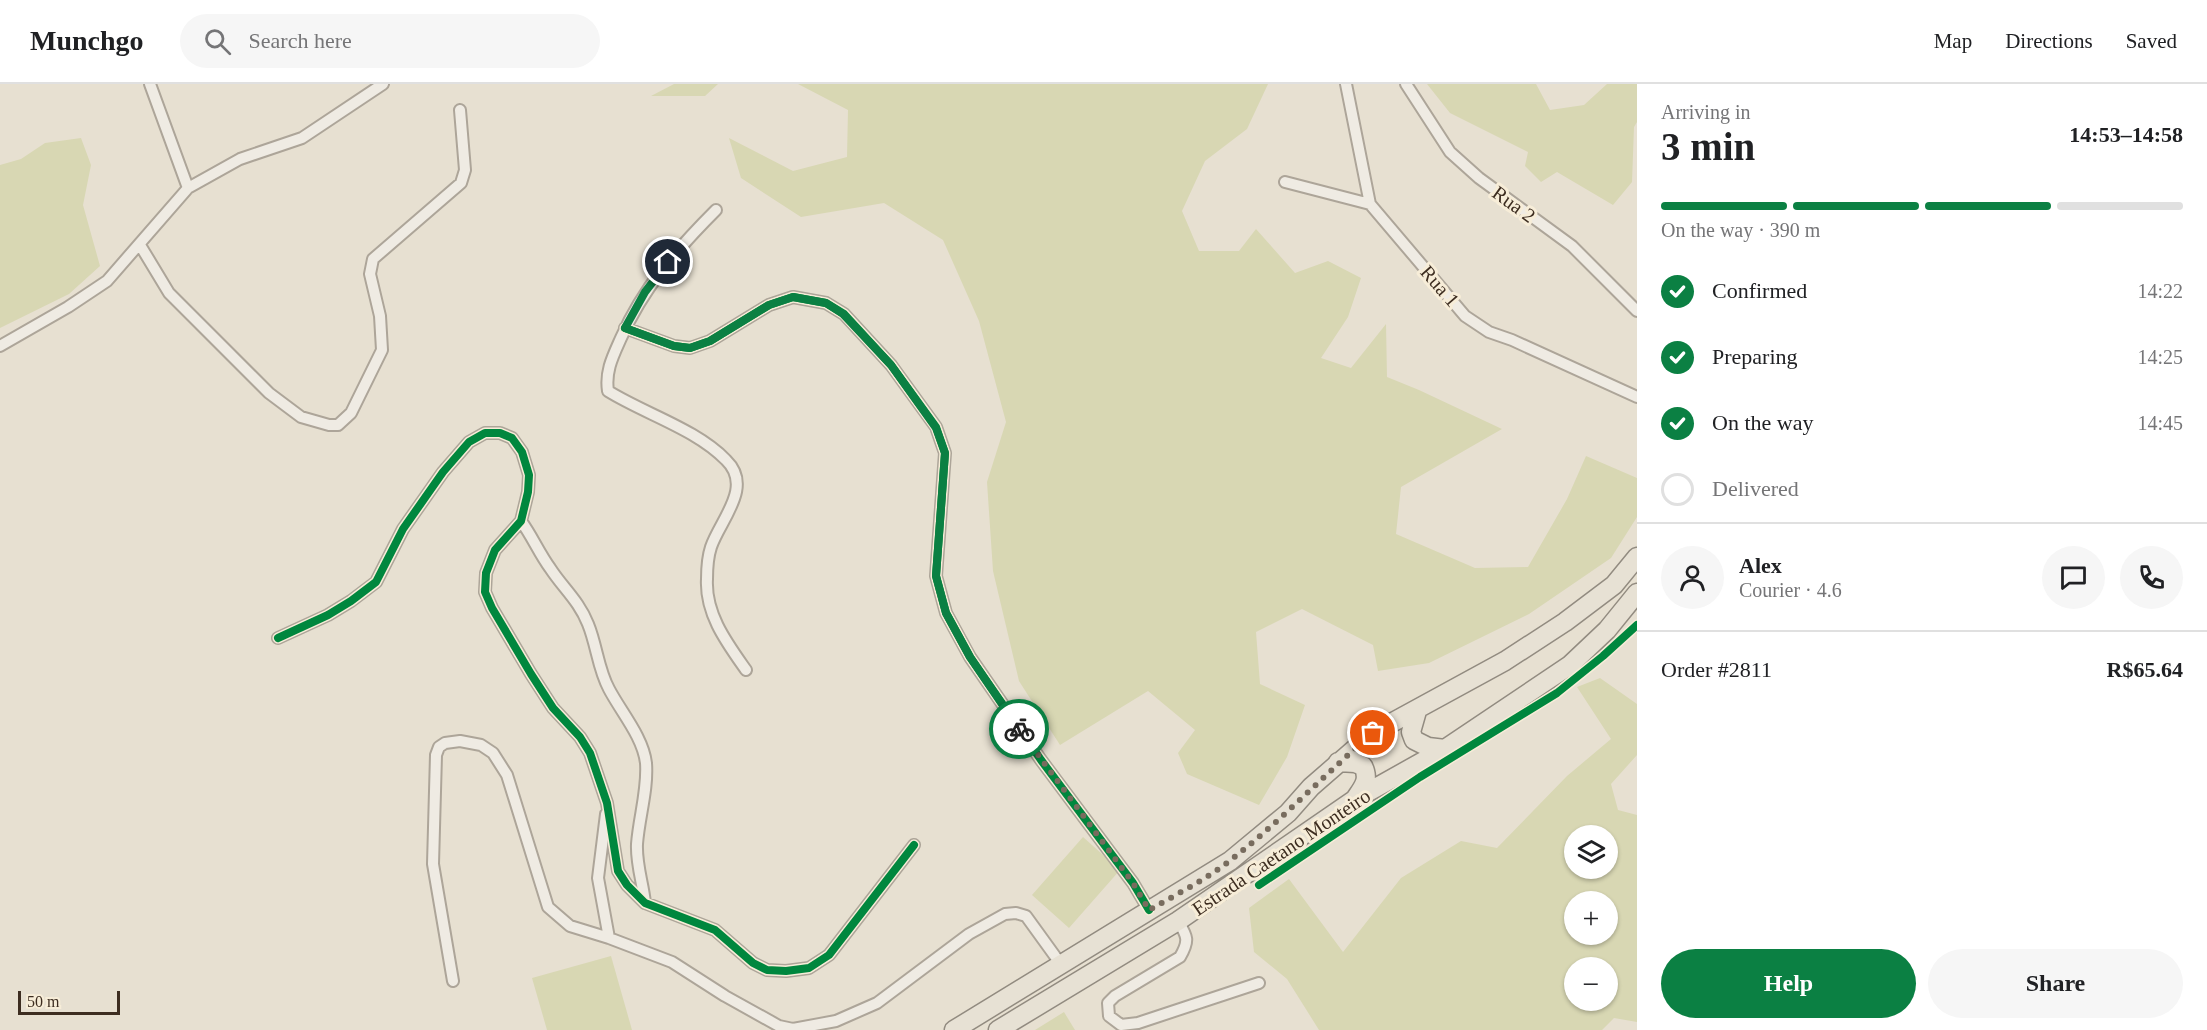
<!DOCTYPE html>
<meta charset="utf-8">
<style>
:root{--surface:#fff;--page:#f6f6f6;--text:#202124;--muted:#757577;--line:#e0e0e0;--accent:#0b8043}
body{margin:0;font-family:Georgia,serif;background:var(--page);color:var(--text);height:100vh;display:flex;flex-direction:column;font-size:22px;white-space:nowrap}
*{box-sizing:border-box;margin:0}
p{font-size:20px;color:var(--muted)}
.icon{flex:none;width:33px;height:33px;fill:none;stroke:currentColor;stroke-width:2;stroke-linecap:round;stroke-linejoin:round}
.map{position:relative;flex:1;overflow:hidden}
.drawer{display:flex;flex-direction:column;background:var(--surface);width:570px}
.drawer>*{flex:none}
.tools{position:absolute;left:1564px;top:741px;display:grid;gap:12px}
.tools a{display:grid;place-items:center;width:54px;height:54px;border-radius:50%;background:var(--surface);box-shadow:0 2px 4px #0004;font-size:30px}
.scale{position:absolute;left:18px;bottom:15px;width:102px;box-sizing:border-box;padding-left:6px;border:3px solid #3d2d20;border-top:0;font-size:16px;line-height:21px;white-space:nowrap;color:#3d2d20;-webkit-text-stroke:4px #f7edd8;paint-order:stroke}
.pin{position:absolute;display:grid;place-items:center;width:51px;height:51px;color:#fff;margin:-26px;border:3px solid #fff;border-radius:50%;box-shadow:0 2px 6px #0007}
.courier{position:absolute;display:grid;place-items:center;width:60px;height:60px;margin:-30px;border:4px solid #0b8043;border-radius:50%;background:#fff;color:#222;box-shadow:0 2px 8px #0007}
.summary em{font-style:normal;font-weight:800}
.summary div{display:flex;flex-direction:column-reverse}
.summary{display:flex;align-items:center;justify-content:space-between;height:102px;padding:0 24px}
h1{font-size:39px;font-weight:800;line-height:45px}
.bar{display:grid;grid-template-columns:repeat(4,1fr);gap:9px 6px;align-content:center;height:72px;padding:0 24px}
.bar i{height:8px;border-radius:4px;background:var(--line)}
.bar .current{background:var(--accent)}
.bar p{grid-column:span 4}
.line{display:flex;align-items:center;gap:15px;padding:0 24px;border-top:2px solid var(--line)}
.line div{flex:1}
.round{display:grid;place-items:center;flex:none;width:63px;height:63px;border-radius:32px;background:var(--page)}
ol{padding:0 24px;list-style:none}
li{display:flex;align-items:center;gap:18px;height:66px}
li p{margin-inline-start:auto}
li .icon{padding:6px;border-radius:50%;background:var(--accent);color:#fff;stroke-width:4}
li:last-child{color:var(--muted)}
li i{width:33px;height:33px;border:3px solid var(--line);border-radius:50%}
.button{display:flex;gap:12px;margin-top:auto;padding:12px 24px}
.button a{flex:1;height:69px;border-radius:36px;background:var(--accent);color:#fff;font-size:24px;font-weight:800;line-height:69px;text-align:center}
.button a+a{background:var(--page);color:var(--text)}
header{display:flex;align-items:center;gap:36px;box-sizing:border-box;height:84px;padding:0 30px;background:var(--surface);border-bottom:2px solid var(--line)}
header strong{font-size:28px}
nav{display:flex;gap:33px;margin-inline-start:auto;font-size:21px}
.search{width:420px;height:54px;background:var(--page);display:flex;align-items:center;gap:15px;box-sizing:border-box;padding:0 21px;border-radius:33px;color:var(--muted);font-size:22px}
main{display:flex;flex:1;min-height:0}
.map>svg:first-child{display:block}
.green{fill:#d8d7b3;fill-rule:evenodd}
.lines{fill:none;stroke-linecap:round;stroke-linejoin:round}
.street-casing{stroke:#ada599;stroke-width:14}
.primary-casing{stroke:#928b80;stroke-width:21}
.street{stroke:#efebe3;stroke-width:10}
.primary{stroke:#e7e1d4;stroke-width:18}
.cycleway-casing{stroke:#f7edd8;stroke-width:11}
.cycleway{stroke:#00873e;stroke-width:8}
.done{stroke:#786c5e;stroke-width:6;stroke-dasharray:0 10.8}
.route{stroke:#0b8043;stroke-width:8}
.labels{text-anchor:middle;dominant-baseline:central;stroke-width:6;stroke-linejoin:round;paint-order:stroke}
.street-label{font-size:20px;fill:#3d2d20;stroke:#f7edd8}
</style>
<header>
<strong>Munchgo</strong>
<div class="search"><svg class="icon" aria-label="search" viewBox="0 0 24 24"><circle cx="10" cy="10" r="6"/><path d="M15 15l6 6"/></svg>Search here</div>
<nav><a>Map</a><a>Directions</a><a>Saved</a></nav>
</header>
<main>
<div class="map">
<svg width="1637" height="946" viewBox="0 0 1637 946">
<rect width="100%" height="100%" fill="#e7e0d1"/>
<!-- green -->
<path class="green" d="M674 0H718L705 12H651Z
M798 0H1268L1247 45 1205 77 1182 127 1199 167H1239L1256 145 1295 189 1328 177 1361 194 1348 233 1321 274 1351 284 1386 240 1387 293 1419 306 1502 345 1401 403 1396 450 1475 484 1528 483 1567 415 1586 372 1637 394V433L1611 474 1529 530 1429 579 1378 587 1373 561 1302 525 1256 548 1260 600 1305 621 1287 673 1259 721 1187 690 1178 669 1195 646 1148 607 1060 661 1019 597 993 487 987 398 1006 338 979 237 943 156 884 119 801 133 741 94 729 54 793 87 847 73 848 26Z
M1427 0H1536L1550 26 1584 21 1607 0H1637V38L1634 43 1632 98 1613 121 1557 88 1541 98 1525 82 1528 68 1450 29Z
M81 54 91 81 83 121 100 182 69 210 0 244V81L21 75 45 59Z
M1600 594 1637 620V671L1611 700 1618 726 1637 731V938L1614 934 1602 946H1319L1287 895 1254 868 1249 824 1289 795 1343 868 1401 794 1461 757 1497 764 1567 692 1611 655 1577 603ZM1575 752H1608V784H1575ZM1575 818H1608V850H1575ZM1575 884H1608V916H1575Z
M1083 753 1120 786 1069 844 1032 811Z
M611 872 632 946H547L532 894Z
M1064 928 1075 946H1035Z"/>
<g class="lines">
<defs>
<path id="street" d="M150 0 188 104
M1346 0 1370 120 1465 232 1489 248 1512 256 1637 313
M1406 0 1450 68 1479 94 1572 162 1637 227
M1285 98 1370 120
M716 126C677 165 643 204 621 254 613 272 605 287 608 307 645 330 696 345 726 376 754 403 720 436 711 463 708 472 707 486 707 495 705 530 727 559 746 586
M140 161 169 209 269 309 301 333 329 341H338L351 329 382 266 380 232 370 190 373 175 461 99 465 86 460 26
M625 244 674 262 690 264 710 257 769 221 793 213 826 219 844 230 891 281 936 343 945 369 936 492 946 529 970 573 1041 676 1133 799 1149 826
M0 262 68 223 107 197 188 104 240 75 302 54 383 0
M521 437C532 452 539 469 550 484 563 504 579 517 588 540 597 562 598 585 609 605 621 628 643 653 646 679 648 706 639 733 637 760 636 781 643 799 645 819
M278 554 328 531 351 517 376 498 403 445 443 388 469 358 485 349H500L512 354 522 368 529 391 528 408 521 437 495 466 486 489 485 508 492 524 531 590 553 624 580 653 590 669 607 719 618 787 627 801 645 819 715 846 753 879 767 886 786 887 809 884 829 871 914 761
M606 730 598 794 609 854
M1178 837C1187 852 1190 856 1180 873L1115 912 1108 919 1109 932 1121 941 1138 939 1259 899
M453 897 433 780 436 671 439 663 445 659 460 657 481 661 493 669 507 691 548 823 570 842 609 854 672 878 725 912 779 942 793 945 836 937 877 919 969 850 1005 830 1016 829 1026 832 1060 879"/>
<path id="primary" d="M1417 627 1411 648 1414 656 1428 663 1445 665
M1338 678 1355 679 1363 682C1370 696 1363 703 1355 715
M954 946 1230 777 1288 729 1311 703 1373 649 1505 577 1565 538 1614 501 1637 473
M998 946 1178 837 1354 716 1445 665 1570 581 1607 546 1637 509"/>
</defs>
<!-- street casing -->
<use href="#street" class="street-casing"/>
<!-- primary casing -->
<use href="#primary" class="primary-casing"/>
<!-- street -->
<use href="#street" class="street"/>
<!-- primary -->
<use href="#primary" class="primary"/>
<defs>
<path id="cycleway" d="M625 244 674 262 690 264 710 257 769 221 793 213 826 219 844 230 891 281 936 343 945 369 936 492 946 529 970 573 1041 676 1133 799 1149 826
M278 554 328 531 351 517 376 498 403 445 443 388 469 358 485 349H500L512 354 522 368 529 391 528 408 521 437 495 466 486 489 485 508 492 524 531 590 553 624 580 653 590 669 607 719 618 787 627 801 645 819 715 846 753 879 767 886 786 887 809 884 829 871 914 761
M1259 801 1420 693 1557 609 1603 572 1637 541"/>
</defs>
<!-- cycleway casing -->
<use href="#cycleway" class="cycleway-casing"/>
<!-- cycleway -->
<use href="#cycleway" class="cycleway"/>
</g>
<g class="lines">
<!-- done -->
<path class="done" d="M1019 645 1133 799 1149 826C1177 810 1207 795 1232 775 1282 736 1325 690 1373 649"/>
<!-- route -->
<path class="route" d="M668 178 645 208 625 244 674 262 690 264 710 257 769 221 793 213 826 219 843 230 891 281 936 344 945 369 936 492 946 529 970 573 1019 645"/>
</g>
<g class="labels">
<!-- street labels -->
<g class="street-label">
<text transform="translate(1514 120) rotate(36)">Rua 2</text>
<text transform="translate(1440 202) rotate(49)">Rua 1</text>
<text transform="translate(1281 768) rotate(-34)">Estrada Caetano Monteiro</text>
</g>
</g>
</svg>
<div class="tools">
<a><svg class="icon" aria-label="layers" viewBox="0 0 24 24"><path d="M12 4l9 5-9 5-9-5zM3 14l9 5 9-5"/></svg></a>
<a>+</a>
<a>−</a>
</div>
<div class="scale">50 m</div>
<div class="pin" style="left:1373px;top:649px;background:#ea580c"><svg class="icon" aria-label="bag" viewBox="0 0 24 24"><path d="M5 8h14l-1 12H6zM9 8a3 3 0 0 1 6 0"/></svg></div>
<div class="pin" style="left:668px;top:178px;background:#1f2937"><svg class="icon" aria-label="home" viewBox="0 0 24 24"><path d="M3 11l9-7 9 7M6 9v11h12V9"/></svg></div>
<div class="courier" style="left:1019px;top:645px"><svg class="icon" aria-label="bike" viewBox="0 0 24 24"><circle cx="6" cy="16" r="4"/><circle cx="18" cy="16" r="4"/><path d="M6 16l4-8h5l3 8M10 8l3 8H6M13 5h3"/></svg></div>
</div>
<section class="drawer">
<div class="summary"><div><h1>3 min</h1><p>Arriving in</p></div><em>14:53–14:58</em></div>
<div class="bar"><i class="current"></i><i class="current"></i><i class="current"></i><i></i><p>On the way · 390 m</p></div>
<ol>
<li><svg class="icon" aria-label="check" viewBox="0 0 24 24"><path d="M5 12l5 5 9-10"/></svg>Confirmed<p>14:22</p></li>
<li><svg class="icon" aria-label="check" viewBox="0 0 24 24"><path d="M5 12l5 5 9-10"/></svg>Preparing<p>14:25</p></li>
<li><svg class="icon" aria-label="check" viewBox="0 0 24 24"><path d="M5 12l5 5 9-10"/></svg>On the way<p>14:45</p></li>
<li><i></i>Delivered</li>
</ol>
<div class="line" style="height:108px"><a class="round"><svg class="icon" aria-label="person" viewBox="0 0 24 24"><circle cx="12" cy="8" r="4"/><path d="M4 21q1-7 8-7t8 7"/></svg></a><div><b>Alex</b><p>Courier · 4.6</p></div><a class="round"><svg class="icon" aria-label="chat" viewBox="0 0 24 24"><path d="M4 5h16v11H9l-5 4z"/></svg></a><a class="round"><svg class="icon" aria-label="phone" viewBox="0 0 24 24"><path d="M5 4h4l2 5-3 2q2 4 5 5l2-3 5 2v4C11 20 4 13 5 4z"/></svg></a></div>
<div class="line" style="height:78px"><div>Order #2811</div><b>R$65.64</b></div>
<div class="button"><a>Help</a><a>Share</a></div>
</section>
</main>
